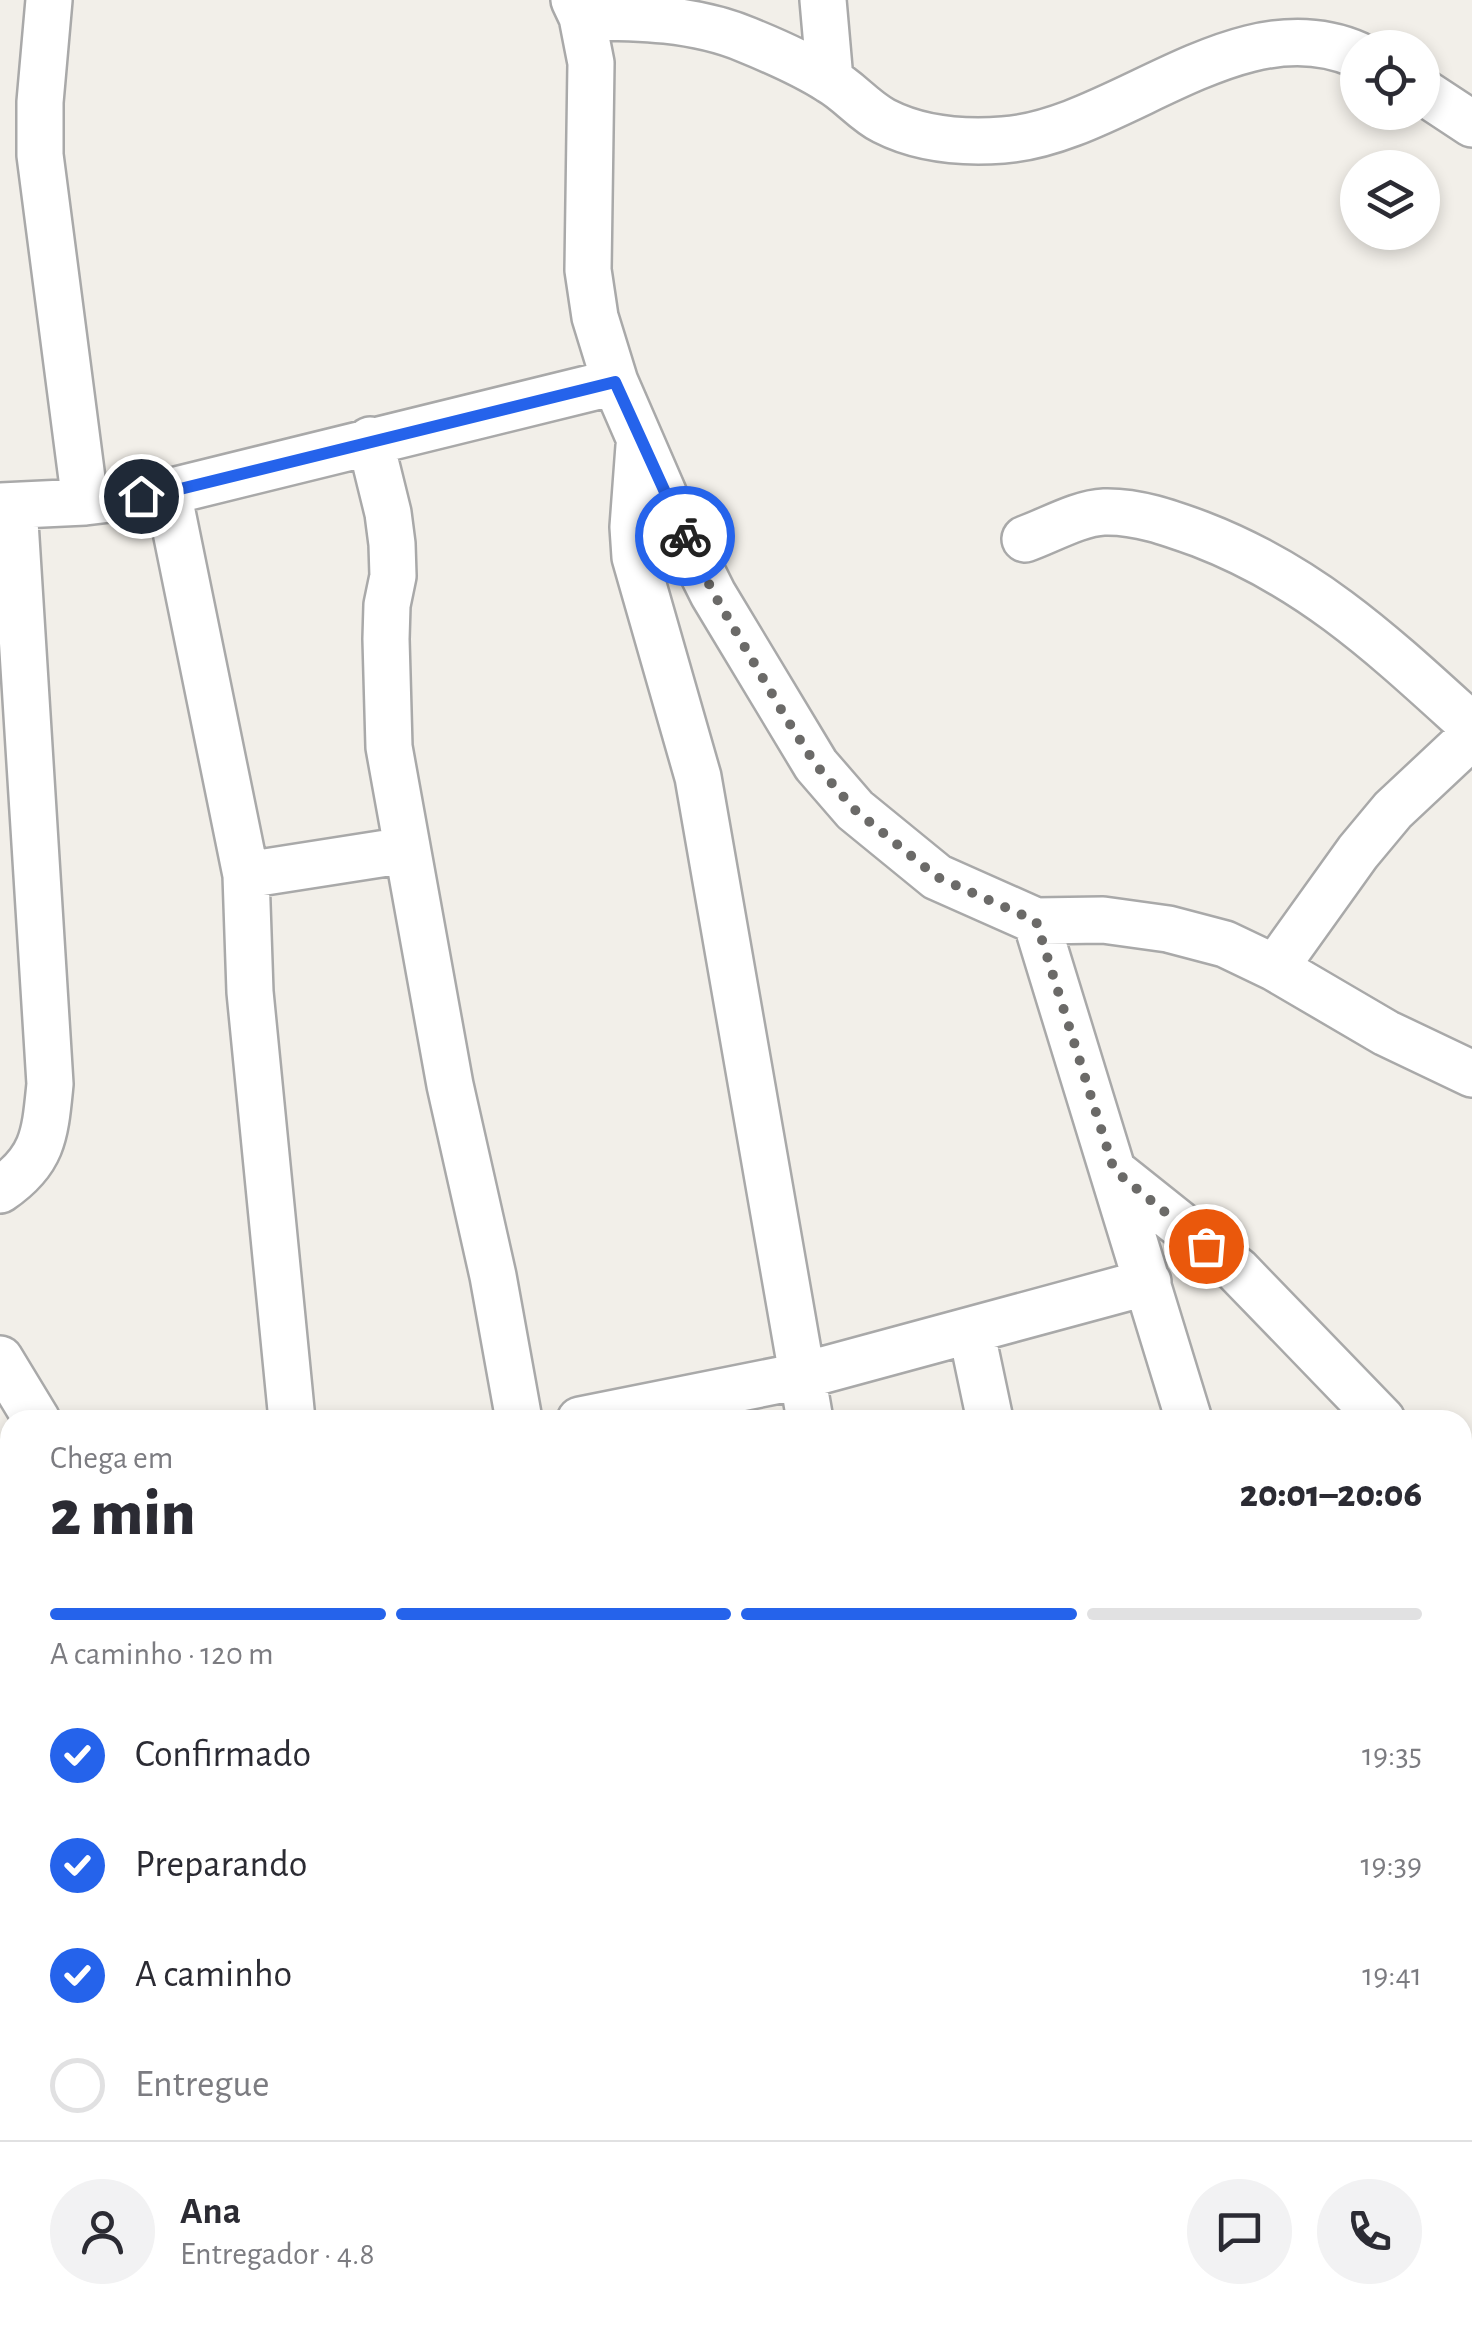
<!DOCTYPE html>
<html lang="pt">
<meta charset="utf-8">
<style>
:root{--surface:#fff;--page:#f2f2f3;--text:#2b2b33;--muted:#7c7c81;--line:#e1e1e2;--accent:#2563eb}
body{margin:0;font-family:"Alegreya Sans",sans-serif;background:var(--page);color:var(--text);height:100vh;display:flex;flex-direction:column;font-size:38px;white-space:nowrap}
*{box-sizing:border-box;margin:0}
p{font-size:32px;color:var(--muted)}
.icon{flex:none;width:55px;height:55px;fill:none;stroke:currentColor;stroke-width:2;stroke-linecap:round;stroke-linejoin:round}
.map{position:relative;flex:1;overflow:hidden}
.sheet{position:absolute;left:0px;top:1410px;width:1472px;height:932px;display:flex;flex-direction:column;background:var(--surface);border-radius:30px 30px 0 0;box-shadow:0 5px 15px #0003}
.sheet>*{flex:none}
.fabs{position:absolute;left:1340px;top:30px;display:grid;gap:20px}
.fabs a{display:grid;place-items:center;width:100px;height:100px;border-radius:50%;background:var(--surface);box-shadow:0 5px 15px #0003;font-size:50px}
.pin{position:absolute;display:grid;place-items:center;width:85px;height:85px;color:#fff;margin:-42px;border:5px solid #fff;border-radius:50%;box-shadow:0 2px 10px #0007}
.courier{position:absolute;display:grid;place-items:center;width:100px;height:100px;margin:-50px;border:8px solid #2563eb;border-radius:50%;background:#fff;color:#222;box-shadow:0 2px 12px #0007}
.summary em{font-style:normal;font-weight:800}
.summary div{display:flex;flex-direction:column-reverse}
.summary{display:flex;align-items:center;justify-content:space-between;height:170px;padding:0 50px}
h1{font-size:65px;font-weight:800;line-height:75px}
.bar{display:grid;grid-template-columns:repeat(4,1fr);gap:15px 10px;align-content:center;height:120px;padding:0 50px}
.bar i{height:12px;border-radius:8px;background:var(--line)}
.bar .selected{background:var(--accent)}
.bar p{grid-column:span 4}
.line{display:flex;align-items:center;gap:25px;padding:0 50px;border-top:2px solid var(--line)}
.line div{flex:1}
.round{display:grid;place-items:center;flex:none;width:105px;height:105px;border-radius:52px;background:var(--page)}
ol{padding:0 50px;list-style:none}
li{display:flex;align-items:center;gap:30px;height:110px}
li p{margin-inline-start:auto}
li .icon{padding:10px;border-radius:50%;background:var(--accent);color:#fff;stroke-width:4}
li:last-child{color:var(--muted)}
li i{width:55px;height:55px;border:5px solid var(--line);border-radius:50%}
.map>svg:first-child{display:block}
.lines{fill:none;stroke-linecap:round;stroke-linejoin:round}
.minor-casing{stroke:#a9a9a9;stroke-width:50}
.minor{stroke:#fff;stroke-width:45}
.done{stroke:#6b6a68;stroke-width:10;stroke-dasharray:0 18}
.route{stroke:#2563eb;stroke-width:12}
</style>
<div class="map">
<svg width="1472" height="2341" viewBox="0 0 1472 2341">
<rect width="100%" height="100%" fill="#f2efe9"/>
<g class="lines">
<defs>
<path id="minor" d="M49 0 40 102V155L85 502
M574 0 582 17 591 63 588 270 595 317 615 382 667 502 713 594 816 765 855 810 937 877 1036 921 1103 920 1168 929 1225 944 1275 968 1386 1033 1472 1074
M823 0 830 80
M582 17C637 17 695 18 747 40 774 51 804 64 829 80 849 91 864 111 884 121 921 140 962 143 1003 140 1118 132 1239 2 1358 55
M1422 91 1472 124
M370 440 388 513 392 544 393 576 387 605 386 639 389 747 450 1085 493 1276 519 1420
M639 446 633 527 635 557 698 777 810 1420
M168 492 246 875 250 992 292 1420
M0 506 85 502 168 492 615 382
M1025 539C1048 531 1079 513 1104 512 1137 511 1170 523 1200 534 1312 577 1385 647 1472 726
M246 875 406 850
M1036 921 1189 1420
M1275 968 1358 852 1393 810 1472 736
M1113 1171 1237 1270 1382 1420
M0 1190C44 1160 45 1134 50 1084L14 506
M971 1330 990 1420
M0 1359 37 1420
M580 1420 805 1375 1148 1282
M1462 1506 1472 1516
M0 1636H10
M1462 2012 1472 2019
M1462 2212 1472 2210
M191 2341 193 2332
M378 2341 381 2332
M1080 2341V2332"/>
</defs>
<!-- minor casing -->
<use href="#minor" class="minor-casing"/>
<!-- minor -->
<use href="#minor" class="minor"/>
</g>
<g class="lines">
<!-- done -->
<path class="done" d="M685 536 714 594 786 718 816 765 855 810 937 877 1036 921 1114 1170 1206 1246"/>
<!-- route -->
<path class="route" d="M141 496 168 492 615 382 685 536"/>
</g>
</svg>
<div class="fabs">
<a><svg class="icon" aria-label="locate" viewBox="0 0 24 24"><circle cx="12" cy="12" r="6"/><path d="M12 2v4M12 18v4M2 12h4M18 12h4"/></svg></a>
<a><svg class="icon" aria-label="layers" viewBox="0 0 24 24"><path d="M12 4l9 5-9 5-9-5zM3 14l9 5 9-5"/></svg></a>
</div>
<div class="pin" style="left:1206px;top:1246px;background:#ea580c"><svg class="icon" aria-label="bag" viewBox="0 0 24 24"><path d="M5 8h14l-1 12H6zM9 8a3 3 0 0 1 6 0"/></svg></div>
<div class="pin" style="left:141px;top:496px;background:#1f2937"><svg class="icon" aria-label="home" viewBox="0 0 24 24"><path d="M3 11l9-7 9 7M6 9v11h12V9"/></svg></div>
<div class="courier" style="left:685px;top:536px"><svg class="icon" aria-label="bike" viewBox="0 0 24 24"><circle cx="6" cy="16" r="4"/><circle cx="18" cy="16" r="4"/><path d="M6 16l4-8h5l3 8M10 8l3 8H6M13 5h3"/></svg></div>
<section class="sheet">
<div class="summary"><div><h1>2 min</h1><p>Chega em</p></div><em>20:01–20:06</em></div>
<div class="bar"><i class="selected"></i><i class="selected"></i><i class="selected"></i><i></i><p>A caminho · 120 m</p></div>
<ol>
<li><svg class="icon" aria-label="check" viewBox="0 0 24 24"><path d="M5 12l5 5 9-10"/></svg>Confirmado<p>19:35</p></li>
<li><svg class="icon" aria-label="check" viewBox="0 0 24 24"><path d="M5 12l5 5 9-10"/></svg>Preparando<p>19:39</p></li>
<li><svg class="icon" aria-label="check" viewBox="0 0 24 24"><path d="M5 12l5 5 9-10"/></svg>A caminho<p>19:41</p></li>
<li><i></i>Entregue</li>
</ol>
<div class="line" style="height:180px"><a class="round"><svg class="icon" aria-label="person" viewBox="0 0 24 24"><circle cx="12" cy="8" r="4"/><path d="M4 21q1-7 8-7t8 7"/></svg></a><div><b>Ana</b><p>Entregador · 4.8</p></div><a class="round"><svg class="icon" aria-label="chat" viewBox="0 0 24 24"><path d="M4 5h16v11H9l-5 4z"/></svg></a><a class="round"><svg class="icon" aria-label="phone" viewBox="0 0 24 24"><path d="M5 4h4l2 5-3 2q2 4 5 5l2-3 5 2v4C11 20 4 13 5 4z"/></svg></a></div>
</section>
</div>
